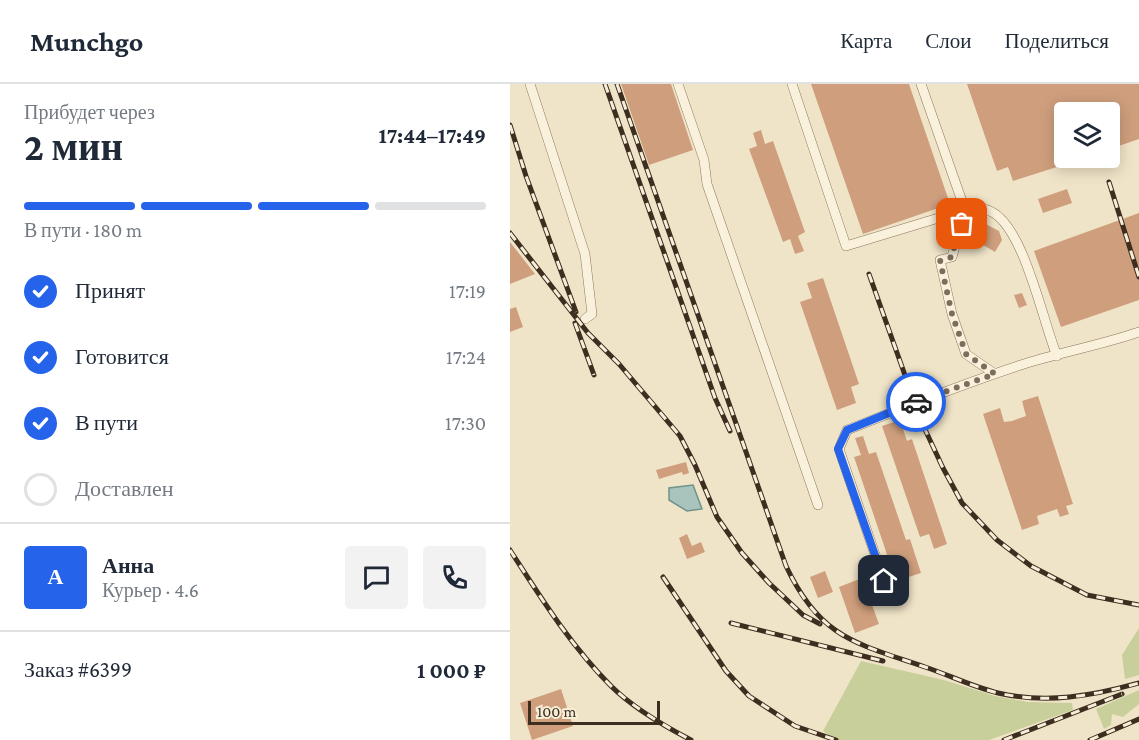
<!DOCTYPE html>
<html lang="ru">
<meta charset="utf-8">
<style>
:root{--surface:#fff;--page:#f2f2f3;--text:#1f2937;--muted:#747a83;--line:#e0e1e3;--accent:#2563eb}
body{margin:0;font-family:"Crimson Pro",serif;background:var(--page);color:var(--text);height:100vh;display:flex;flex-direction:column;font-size:22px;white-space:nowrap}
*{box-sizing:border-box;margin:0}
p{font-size:20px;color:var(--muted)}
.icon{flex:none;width:33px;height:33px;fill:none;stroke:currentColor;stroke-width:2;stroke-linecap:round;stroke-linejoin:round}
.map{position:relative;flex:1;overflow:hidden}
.panel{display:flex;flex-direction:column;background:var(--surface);width:510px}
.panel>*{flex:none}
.controls{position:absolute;left:544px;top:18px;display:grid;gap:12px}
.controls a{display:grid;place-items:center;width:66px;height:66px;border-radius:6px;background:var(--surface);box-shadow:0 3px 15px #0003;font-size:30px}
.scale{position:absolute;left:18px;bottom:15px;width:132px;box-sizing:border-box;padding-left:6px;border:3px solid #3d2e20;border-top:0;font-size:16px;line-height:21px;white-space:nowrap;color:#3d2e20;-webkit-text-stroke:4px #f7eed8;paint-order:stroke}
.pin{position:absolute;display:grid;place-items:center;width:51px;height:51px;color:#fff;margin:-26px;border-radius:12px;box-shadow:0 3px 9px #0006}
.courier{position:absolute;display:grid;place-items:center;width:60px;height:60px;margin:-30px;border:4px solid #2563eb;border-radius:50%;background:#fff;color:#222;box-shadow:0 2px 8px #0007}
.head em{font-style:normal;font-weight:700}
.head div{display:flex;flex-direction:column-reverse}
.head{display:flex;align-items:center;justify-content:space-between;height:102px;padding:0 24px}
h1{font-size:39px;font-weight:700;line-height:45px}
.bar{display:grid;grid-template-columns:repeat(4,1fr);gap:9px 6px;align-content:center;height:72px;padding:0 24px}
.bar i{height:8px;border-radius:4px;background:var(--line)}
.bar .on{background:var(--accent)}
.bar p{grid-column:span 4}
.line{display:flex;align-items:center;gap:15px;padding:0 24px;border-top:2px solid var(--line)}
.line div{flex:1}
.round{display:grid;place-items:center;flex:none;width:63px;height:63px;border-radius:6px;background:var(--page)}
ol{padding:0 24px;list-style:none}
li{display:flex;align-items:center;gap:18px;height:66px}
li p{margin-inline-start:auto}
li .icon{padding:6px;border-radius:50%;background:var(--accent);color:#fff;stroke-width:4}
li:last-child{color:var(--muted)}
li i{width:33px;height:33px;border:3px solid var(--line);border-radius:50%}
header{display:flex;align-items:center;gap:36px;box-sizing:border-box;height:84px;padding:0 30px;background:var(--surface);border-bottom:2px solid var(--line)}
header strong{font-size:28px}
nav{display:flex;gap:33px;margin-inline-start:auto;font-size:21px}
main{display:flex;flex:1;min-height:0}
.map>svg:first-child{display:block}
.green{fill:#c9cf9b}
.water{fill:#a9c4bc;stroke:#6f938a;stroke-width:1.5}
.building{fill:#cf9f7d}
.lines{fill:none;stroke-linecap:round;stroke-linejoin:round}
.minor-casing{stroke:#8d765c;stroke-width:10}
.minor{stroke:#faf1dc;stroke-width:9}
.rail-casing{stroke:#3d2e20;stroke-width:5}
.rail{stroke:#f7eed8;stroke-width:3;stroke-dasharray:9;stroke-linecap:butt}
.done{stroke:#7c6e5b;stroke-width:6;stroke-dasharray:0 10.8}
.route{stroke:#2563eb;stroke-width:8}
</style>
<header>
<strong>Munchgo</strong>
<nav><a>Карта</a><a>Слои</a><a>Поделиться</a></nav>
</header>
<main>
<section class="panel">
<div class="head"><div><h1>2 мин</h1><p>Прибудет через</p></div><em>17:44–17:49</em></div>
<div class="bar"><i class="on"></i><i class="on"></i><i class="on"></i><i></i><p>В пути · 180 m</p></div>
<ol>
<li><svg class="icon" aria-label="check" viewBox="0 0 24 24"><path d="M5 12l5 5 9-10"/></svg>Принят<p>17:19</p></li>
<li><svg class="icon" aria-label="check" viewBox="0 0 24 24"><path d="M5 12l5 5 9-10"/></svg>Готовится<p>17:24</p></li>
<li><svg class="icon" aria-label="check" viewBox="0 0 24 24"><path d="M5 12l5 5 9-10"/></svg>В пути<p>17:30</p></li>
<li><i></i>Доставлен</li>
</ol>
<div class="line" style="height:108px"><b class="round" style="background:var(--accent);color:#fff">А</b><div><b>Анна</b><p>Курьер · 4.6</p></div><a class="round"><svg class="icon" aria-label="chat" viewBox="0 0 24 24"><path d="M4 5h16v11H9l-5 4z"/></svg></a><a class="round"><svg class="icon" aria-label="phone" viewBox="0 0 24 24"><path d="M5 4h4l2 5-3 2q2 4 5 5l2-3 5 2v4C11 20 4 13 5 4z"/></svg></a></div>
<div class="line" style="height:78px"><div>Заказ #6399</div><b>1 000 ₽</b></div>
</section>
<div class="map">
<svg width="629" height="656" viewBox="0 0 629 656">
<rect width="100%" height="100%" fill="#f0e4c8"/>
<!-- green -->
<path class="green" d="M629 544V591L615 595 612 571Z
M351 577 434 596 485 612 518 618 562 619 563 626 479 656H325L313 647Z
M629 606V620L613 633 602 630 601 641 594 645 586 625Z"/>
<!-- water -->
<path class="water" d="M183 401 192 425 177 427 159 416V404Z"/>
<!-- building -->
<path class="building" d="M111 0H161L183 66 139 81Z
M301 0H399L440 120 353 150Z
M457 0H629V55L600 65V28H555V74L572 75 503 97 498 83 487 87Z
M251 46 255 60 263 57 295 148 288 152 294 167 285 170 280 155 273 158 239 65 247 62 243 49Z
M557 105 562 119 533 129 528 115Z
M629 129V216L551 243 524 167Z
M468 136 489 147 492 156 485 168 460 153 463 147 460 138Z
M0 158 25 190 0 200Z
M313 194 349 300 341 303 346 319 327 326 290 218 302 214 297 199Z
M512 209 517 221 509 224 504 211Z
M6 223 13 243 0 248V225Z
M528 312 563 420 556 422 559 430 550 433 547 425 527 432 529 440 512 446 473 330 490 324 494 338 502 337 516 332 512 317Z
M390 336 397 357 402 355 437 460 424 465 419 450 410 453 372 342Z
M353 352 359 370 366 368 396 456 400 455 411 489 386 497 344 373 351 371 345 354Z
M176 378 179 389 173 391 172 388 149 395 146 386Z
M177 450 182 462 191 458 195 468 177 475 169 454Z
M315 487 323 508 308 514 300 493Z
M352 494 369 540 345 549 329 503Z
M51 605 63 642 22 656 10 619Z"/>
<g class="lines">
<defs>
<path id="minor" d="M20 0 75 170 82 230 75 235
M168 0 194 76 197 100 308 421
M282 0 336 162 455 126 442 173 430 176 442 230 456 270 485 290
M411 0 455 126C464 124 473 123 482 128 514 144 533 238 547 272
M374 497 329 365 337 346C395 323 454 299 514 280 552 268 591 261 629 248"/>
</defs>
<!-- minor casing -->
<use href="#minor" class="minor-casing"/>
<!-- minor -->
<use href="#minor" class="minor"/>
<defs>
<path id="rail" d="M95 0 205 314 220 347
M107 0 276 482C310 554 345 559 415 583 439 591 463 603 488 609 537 620 582 612 629 599
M0 41 16 92 66 228
M599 98 629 193
M0 149 78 249 109 280 170 352 185 381 207 433 232 469 259 499 293 531 310 540
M359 190 412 339 433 384 452 419 487 456 521 482 577 511 629 521
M65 239 84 291
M0 466C31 514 61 562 101 602 121 622 156 643 181 656
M153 493 216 587 239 612 285 642 326 656
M221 539 373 577
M494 656 612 610
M580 656 629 635"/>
</defs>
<!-- rail casing -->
<use href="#rail" class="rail-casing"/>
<!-- rail -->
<use href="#rail" class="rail"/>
</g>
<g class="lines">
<!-- done -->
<path class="done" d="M406 318 485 290 456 270 442 230 430 177 442 173 448 146 452 140"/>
<!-- route -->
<path class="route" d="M374 497 328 365 337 346 406 318"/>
</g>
</svg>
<div class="controls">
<a><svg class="icon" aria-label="layers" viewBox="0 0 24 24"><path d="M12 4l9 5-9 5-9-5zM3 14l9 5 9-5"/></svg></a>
</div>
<div class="scale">100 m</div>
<div class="pin" style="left:452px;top:140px;background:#ea580c"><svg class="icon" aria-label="bag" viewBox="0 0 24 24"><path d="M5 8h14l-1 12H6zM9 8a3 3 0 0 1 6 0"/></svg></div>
<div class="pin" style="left:374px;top:497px;background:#1f2937"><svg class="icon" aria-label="home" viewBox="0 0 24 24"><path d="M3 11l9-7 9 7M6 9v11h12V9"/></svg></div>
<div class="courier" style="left:406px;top:318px"><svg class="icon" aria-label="car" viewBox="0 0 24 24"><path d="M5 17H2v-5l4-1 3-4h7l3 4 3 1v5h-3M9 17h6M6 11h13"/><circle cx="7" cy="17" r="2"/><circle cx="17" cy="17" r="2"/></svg></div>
</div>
</main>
